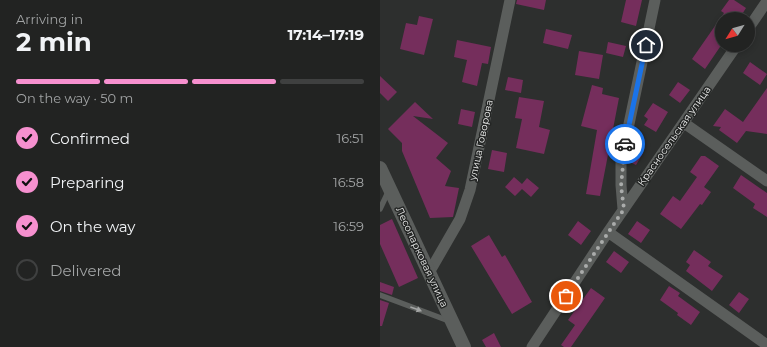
<!DOCTYPE html>
<meta charset="utf-8">
<style>
:root{--surface:#222322;--page:#2e2f2f;--text:#f1f3f6;--muted:#a2a4a5;--line:#3f4040;--accent:#f690cf}
body{margin:0;font-family:Montserrat,sans-serif;background:var(--page);color:var(--text);height:100vh;display:flex;flex-direction:column;font-size:15px;white-space:nowrap}
*{box-sizing:border-box;margin:0}
p{font-size:13px;color:var(--muted)}
.icon{flex:none;width:22px;height:22px;fill:none;stroke:currentColor;stroke-width:2;stroke-linecap:round;stroke-linejoin:round}
.map{position:relative;flex:1;overflow:hidden}
.details{display:flex;flex-direction:column;background:var(--surface);width:380px}
.details>*{flex:none}
.needle{width:26px;rotate:233deg}
.buttons{position:absolute;left:335px;top:12px;display:grid;gap:8px}
.buttons a{display:grid;place-items:center;width:40px;height:40px;border-radius:50%;background:var(--surface);box-shadow:0 2px 6px #0003,0 0 0 1px var(--line);font-size:20px}
.pin{position:absolute;display:grid;place-items:center;width:34px;height:34px;color:#fff;margin:-17px;border:2px solid #fff;border-radius:50%;box-shadow:0 1px 4px #0007}
.courier{position:absolute;display:grid;place-items:center;width:40px;height:40px;margin:-20px;border:3px solid #1a73e8;border-radius:50%;background:#fff;color:#222;box-shadow:0 1px 5px #0007}
.headline em{font-style:normal;font-weight:700}
.headline div{display:flex;flex-direction:column-reverse}
.headline{display:flex;align-items:center;justify-content:space-between;height:68px;padding:0 16px}
h1{font-size:26px;font-weight:700;line-height:30px}
.bar{display:grid;grid-template-columns:repeat(4,1fr);gap:6px 4px;align-content:center;height:48px;padding:0 16px}
.bar i{height:5px;border-radius:3px;background:var(--line)}
.bar .selected{background:var(--accent)}
.bar p{grid-column:span 4}
ol{padding:0 16px;list-style:none}
li{display:flex;align-items:center;gap:12px;height:44px}
li p{margin-inline-start:auto}
li .icon{padding:4px;border-radius:50%;background:var(--accent);color:#111;stroke-width:4}
li:last-child{color:var(--muted)}
li i{width:22px;height:22px;border:2px solid var(--line);border-radius:50%}
main{display:flex;flex:1;min-height:0}
.map>svg:first-child{display:block}
.building{fill:#752e5c}
.lines{fill:none;stroke-linecap:round;stroke-linejoin:round}
.service{stroke:#5b5e5c;stroke-width:5.5}
.minor{stroke:#5b5e5c;stroke-width:11}
.tertiary{stroke:#5b5e5c;stroke-width:14}
.oneway{fill:#a4a6a5}
.done{stroke:#aaacab;stroke-width:4;stroke-dasharray:0 7.2}
.route{stroke:#1a73e8;stroke-width:5}
.labels{text-anchor:middle;dominant-baseline:central;stroke-width:3;stroke-linejoin:round;paint-order:stroke}
.street-label{font-size:10px;fill:#eeefee;stroke:#232524}
</style>
<main>
<section class="details">
<div class="headline"><div><h1>2 min</h1><p>Arriving in</p></div><em>17:14–17:19</em></div>
<div class="bar"><i class="selected"></i><i class="selected"></i><i class="selected"></i><i></i><p>On the way · 50 m</p></div>
<ol>
<li><svg class="icon" aria-label="check" viewBox="0 0 24 24"><path d="M5 12l5 5 9-10"/></svg>Confirmed<p>16:51</p></li>
<li><svg class="icon" aria-label="check" viewBox="0 0 24 24"><path d="M5 12l5 5 9-10"/></svg>Preparing<p>16:58</p></li>
<li><svg class="icon" aria-label="check" viewBox="0 0 24 24"><path d="M5 12l5 5 9-10"/></svg>On the way<p>16:59</p></li>
<li><i></i>Delivered</li>
</ol>
</section>
<div class="map">
<svg width="387" height="347" viewBox="0 0 387 347">
<rect width="100%" height="100%" fill="#2d2f2e"/>
<!-- building -->
<path class="building" d="M137 0H166L164 10 136 4Z
M246 0H262L256 26 241 22Z
M349 0H354L366 8 359 19H342V44L325 69 312 59 344 13 341 11Z
M39 16 53 19 44 55 20 49 26 23 37 25Z
M166 29 192 35 188 49 163 43Z
M77 40 111 47 108 64 102 63 97 86 82 82 87 60 74 57Z
M228 42 246 46 243 57 226 53Z
M199 51 223 55 219 79 195 75Z
M370 62 387 74 380 85 363 73Z
M0 76 17 92 8 101 0 93Z
M128 77 143 80 141 93 125 90Z
M298 82 310 90 300 103 289 95Z
M212 85 223 88 222 94 239 98 220 196 206 194 217 130 201 126Z
M387 88V134L366 131 357 143 339 130 341 127 333 126 345 109 363 122Z
M139 97 164 101 159 127 170 130 164 154 136 148 142 119 135 118Z
M35 102 53 119 33 116 68 143 56 158 71 171 65 186 79 188 73 217 50 218 22 151V143L8 129Z
M273 103 288 112 276 132 264 125 268 119 264 116Z
M81 109 95 112 92 127 78 124Z
M253 148 263 153 256 165 248 161Z
M112 150 127 153 124 172 108 169Z
M321 156H325L339 166 324 187 331 192 322 205 320 204 301 229 280 214 293 196 300 201 317 177 310 172Z
M361 175 387 193V217L373 208 375 204 353 188Z
M134 177 142 184 147 178 159 188 151 197 142 189 135 196 125 187Z
M12 219 38 278 19 287 0 244V225Z
M198 221 211 231 201 245 188 235Z
M257 221 270 230 261 243 248 234Z
M109 235 122 257 125 255 152 302 132 314 91 246Z
M314 250 331 262 328 266 343 276 332 291 306 271 310 265 306 262Z
M234 251 249 262 241 273 226 262Z
M0 282 14 287 12 295 0 291Z
M289 286 300 293 298 296 320 312 311 325 297 315 298 313 280 300Z
M211 288 225 298 191 347H184L181 345 195 325 188 320Z
M359 292 369 299 359 313 349 305Z
M0 300 9 303 2 326H0Z
M114 333 121 347H106L102 340Z"/>
<g class="lines">
<!-- service -->
<path class="service" d="M0 209 9 190
M0 295 69 321"/>
<!-- minor -->
<path class="minor" d="M368 29 387 1
M304 123 387 181
M243 209 241 185V162L275 0
M228 232 387 345
M50 271 80 219 90 190 130 0
M152 347 228 232 357 45"/>
<!-- tertiary -->
<path class="tertiary" d="M0 168 84 347"/>
</g>
<!-- one-way arrows -->
<defs><path id="oneway-solid" d="M-6-.8H1V-3.2L6.5 0L1 3.2V.8H-6Z"/></defs>
<use class="oneway" href="#oneway-solid" transform="translate(36 309) rotate(20)"/>
<g class="lines">
<!-- done -->
<path class="done" d="M186 296 244 209 241 186 245 144"/>
<!-- route -->
<path class="route" d="M245 144 266 45"/>
</g>
<g class="labels">
<!-- street labels -->
<g class="street-label">
<text transform="translate(294 136) rotate(-55)">Красносельская улица</text>
<text transform="translate(101 140) rotate(-78)">улица Говорова</text>
<text transform="translate(42 257) rotate(65)">Лесопарковая улица</text>
</g>
</g>
</svg>
<div class="buttons">
<a><svg class="needle" viewBox="-14 -14 28 28"><path d="M0-13l5 13h-10z" fill="#e53935"/><path d="M0 13l5-13h-10z" fill="#a2a4a5"/></svg></a>
</div>
<div class="pin" style="left:186px;top:296px;background:#ea580c"><svg class="icon" aria-label="bag" viewBox="0 0 24 24"><path d="M5 8h14l-1 12H6zM9 8a3 3 0 0 1 6 0"/></svg></div>
<div class="pin" style="left:266px;top:45px;background:#1f2937"><svg class="icon" aria-label="home" viewBox="0 0 24 24"><path d="M3 11l9-7 9 7M6 9v11h12V9"/></svg></div>
<div class="courier" style="left:245px;top:144px"><svg class="icon" aria-label="car" viewBox="0 0 24 24"><path d="M5 17H2v-5l4-1 3-4h7l3 4 3 1v5h-3M9 17h6M6 11h13"/><circle cx="7" cy="17" r="2"/><circle cx="17" cy="17" r="2"/></svg></div>
</div>
</main>
